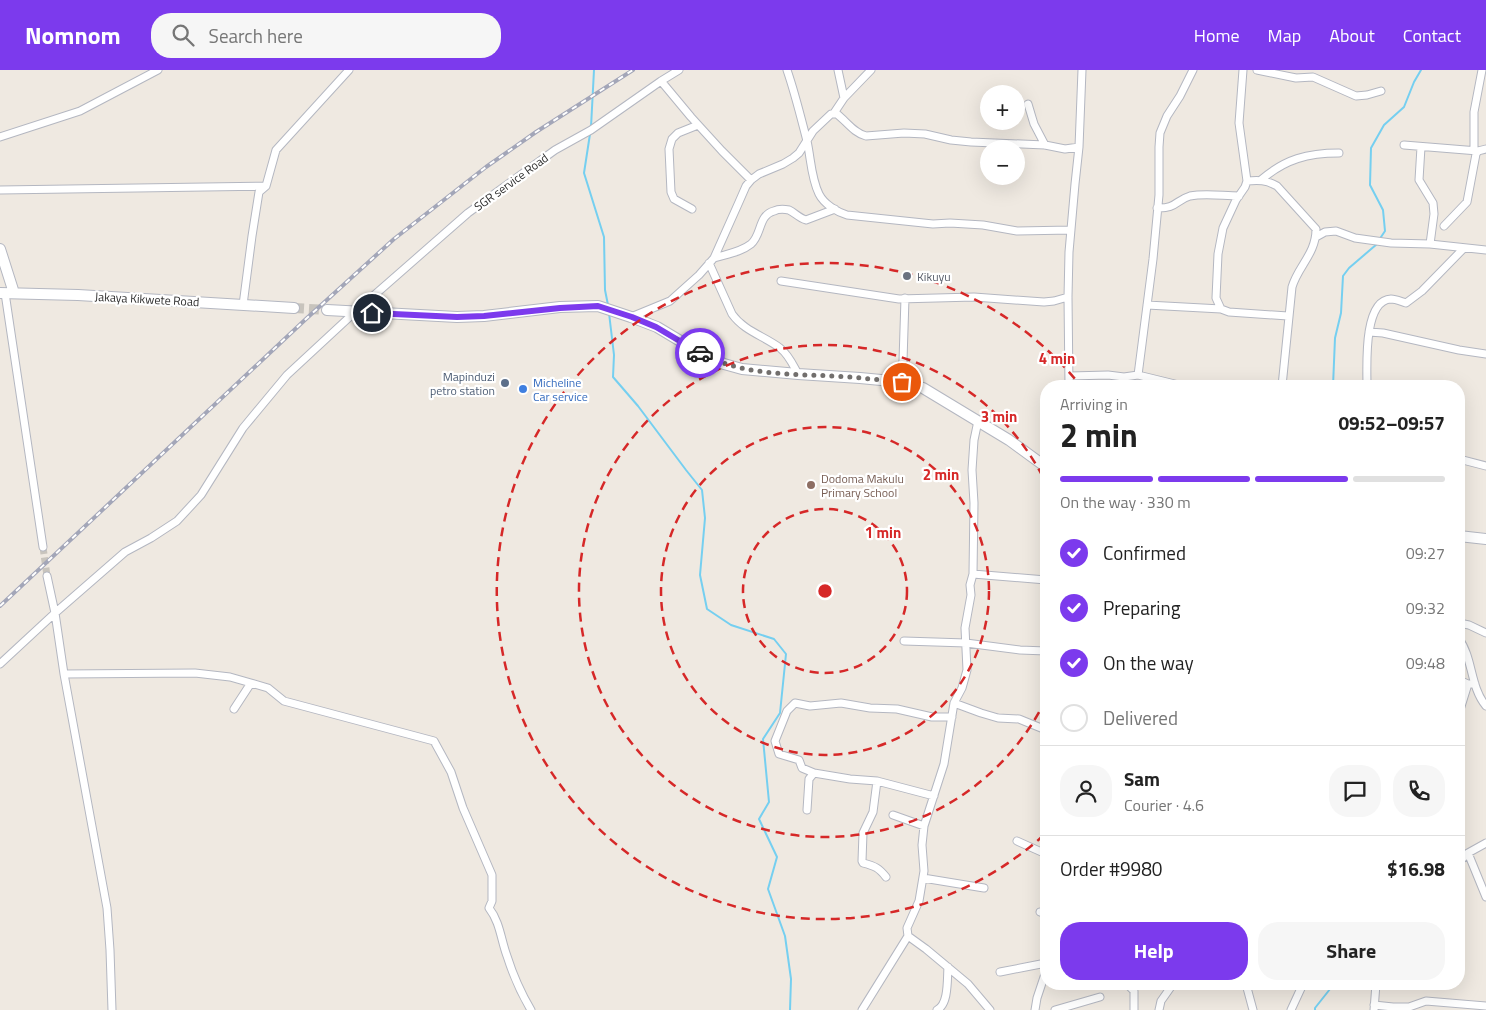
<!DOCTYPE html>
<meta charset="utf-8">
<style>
:root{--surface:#fff;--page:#f6f6f6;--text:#222;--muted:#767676;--line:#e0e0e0;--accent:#7c3aed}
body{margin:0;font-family:"Titillium Web",sans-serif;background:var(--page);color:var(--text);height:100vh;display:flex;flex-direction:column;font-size:19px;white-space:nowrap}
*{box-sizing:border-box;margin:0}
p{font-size:16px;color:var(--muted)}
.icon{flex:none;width:28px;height:28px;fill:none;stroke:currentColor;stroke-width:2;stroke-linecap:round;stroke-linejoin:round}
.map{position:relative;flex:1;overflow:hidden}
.sheet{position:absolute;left:1040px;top:310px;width:425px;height:610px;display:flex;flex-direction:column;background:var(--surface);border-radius:20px;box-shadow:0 5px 20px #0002}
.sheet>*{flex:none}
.buttons{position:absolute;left:980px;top:15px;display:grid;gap:10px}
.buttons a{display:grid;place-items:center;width:45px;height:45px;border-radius:50%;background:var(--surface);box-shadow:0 5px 20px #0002;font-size:25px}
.pin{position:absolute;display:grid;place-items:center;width:42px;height:42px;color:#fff;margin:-21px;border:2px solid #fff;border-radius:50%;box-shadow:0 1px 5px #0007}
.courier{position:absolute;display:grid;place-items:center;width:50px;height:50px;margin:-25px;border:4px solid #7c3aed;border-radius:50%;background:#fff;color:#222;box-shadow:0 1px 6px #0007}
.head em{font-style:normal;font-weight:700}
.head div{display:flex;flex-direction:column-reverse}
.head{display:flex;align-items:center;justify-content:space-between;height:85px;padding:0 20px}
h1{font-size:32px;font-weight:700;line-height:38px}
.bar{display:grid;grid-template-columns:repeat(4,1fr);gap:8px 5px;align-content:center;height:60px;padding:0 20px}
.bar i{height:6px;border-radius:4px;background:var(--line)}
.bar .selected{background:var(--accent)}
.bar p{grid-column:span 4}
.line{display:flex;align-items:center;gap:12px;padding:0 20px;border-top:1px solid var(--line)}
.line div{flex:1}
.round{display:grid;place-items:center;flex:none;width:52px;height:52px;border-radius:20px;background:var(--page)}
ol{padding:0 20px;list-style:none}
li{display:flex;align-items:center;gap:15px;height:55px}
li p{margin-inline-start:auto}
li .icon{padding:5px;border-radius:50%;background:var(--accent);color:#fff;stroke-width:4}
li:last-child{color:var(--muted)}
li i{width:28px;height:28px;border:2px solid var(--line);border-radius:50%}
.button{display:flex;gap:10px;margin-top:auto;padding:10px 20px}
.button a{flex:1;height:58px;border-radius:20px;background:var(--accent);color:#fff;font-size:20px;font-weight:700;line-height:58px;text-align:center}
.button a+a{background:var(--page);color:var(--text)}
header{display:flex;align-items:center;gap:30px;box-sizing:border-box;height:70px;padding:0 25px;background:var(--accent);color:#fff}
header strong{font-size:24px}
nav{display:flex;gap:28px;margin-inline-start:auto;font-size:18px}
.search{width:350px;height:45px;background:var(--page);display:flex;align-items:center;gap:12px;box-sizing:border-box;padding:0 18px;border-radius:20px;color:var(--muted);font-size:19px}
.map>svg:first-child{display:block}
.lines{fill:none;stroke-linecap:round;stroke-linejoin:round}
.stream{stroke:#75cff0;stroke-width:2}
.street-tunnel{stroke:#c8c4bd;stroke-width:7;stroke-dasharray:7 3.5;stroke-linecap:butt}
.secondary-tunnel{stroke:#c8c4bd;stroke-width:10;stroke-dasharray:10 5;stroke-linecap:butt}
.street-casing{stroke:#b4b7c1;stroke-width:9}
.secondary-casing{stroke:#b4b7c1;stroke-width:12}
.street{stroke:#fff;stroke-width:7}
.secondary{stroke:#fff;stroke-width:10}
.rail-casing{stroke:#a3a6b8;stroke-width:4}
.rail{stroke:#fff;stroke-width:2;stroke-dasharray:5.5;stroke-linecap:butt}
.done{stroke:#726f6d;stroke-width:5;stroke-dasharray:0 9}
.route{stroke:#7c3aed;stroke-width:6}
.ring{fill:none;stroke:#d62828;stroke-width:2.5;stroke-dasharray:9 6}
.worship-dot{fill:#6b7280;stroke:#fff;stroke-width:2}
.service-dot{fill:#5c6f8a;stroke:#fff;stroke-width:2}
.shop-dot{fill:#3f7fe0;stroke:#fff;stroke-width:2}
.education-dot{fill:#8d6e63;stroke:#fff;stroke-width:2}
.labels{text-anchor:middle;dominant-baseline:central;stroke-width:4.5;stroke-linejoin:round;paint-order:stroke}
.street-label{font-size:12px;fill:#2e2e2e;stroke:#fff}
.worship-label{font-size:12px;fill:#5b616d;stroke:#fff;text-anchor:start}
.service-label{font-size:12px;fill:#4e5e75;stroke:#fff;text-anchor:end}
.shop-label{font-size:12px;fill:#366cbe;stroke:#fff;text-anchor:start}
.education-label{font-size:12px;fill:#785e54;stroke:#fff;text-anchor:start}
.centre{fill:#d62828;stroke:#fff;stroke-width:2.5}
.ring-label{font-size:15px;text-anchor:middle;font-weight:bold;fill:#d62828;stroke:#fff;stroke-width:4.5;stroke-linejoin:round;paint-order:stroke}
</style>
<header>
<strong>Nomnom</strong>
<div class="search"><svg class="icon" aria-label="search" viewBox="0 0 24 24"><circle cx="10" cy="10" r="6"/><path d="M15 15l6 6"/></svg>Search here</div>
<nav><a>Home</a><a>Map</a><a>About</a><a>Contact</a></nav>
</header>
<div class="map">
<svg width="1486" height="940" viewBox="0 0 1486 940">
<rect width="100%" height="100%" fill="#efe9e1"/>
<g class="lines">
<!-- stream -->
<path class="stream" d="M591 57 594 0
M590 64 584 103 604 167 605 220 608 235
M1379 170 1385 161 1383 140 1370 115 1371 78 1384 55 1404 37 1414 12 1421 0
M609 243 614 285 613 307 638 336 686 400 702 420 705 448 700 505 707 539 731 555 774 569 786 584 780 643 763 669 769 732 759 749 777 787 768 819 785 866 791 909 790 940
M1333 316 1335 268 1341 243 1343 206 1349 198 1377 174
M1315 940V938L1334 914"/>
<!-- street-tunnel -->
<path class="street-tunnel" d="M43 477 47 506"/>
<!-- secondary-tunnel -->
<path class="secondary-tunnel" d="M294 238 327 240"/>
<defs>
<path id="street" d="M787 0C795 23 801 48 807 71 811 89 811 108 819 124 824 134 837 142 847 145L933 154 950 153 983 155 1017 161 1071 160
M838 0 844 28
M1243 0 1239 53 1247 111 1245 117 1236 130 1223 158 1218 184 1216 228 1221 239 1229 242 1288 246
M1257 0 1296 8 1313 7 1356 26 1367 25 1381 21
M661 11 691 47 722 81 751 110
M1028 34 1034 54 1045 75
M834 43 844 28 871 0
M0 67 80 41 158 0
M1404 75 1478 81
M1421 77 1419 110 1433 133 1434 144 1430 174
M1474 80V42L1482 0
M1261 110C1285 89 1308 83 1339 83
M1247 111C1259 110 1266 110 1277 116L1316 159C1316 184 1298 196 1292 217L1282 316
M0 120 266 116
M1157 138C1176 139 1176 130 1190 126 1206 123 1223 126 1239 126
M692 139 674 129 671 122 669 79 672 69 678 63 698 55
M1444 156 1467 132 1476 84 1478 81 1486 79
M1316 167 1325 162 1336 161 1355 168 1391 173 1430 174 1486 180
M714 188C727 184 741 182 751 174 762 165 758 145 774 141 778 139 784 139 789 140 795 143 799 148 806 150L835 139
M709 193 732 244C744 261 764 266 780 278 789 285 793 295 798 304
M781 211 899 229 974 227 1044 232 1054 231 1068 227
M5 223 43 477
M243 235 252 166 259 122 266 116 276 80 349 0
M1147 235 1221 239
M631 247 670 231 699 205 714 188 739 132 746 116 751 110 759 104 783 94 793 88 799 83 813 61 831 44H837C847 52 854 63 866 66L904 63 925 64 951 70 971 72 1045 75 1065 79 1079 77
M1369 262 1383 263 1459 280 1486 284
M1138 305 1153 189 1159 125V77L1160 63 1167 46 1180 26 1193 0
M1070 306 1108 305 1124 307 1138 305 1183 316
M894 311 903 291 905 228
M1069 316 1068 227 1069 182 1075 114 1079 77 1082 0
M1248 316H1262
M1367 316C1367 297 1363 230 1391 229 1396 229 1402 232 1406 233L1422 221 1464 178
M978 351 974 370 972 400 974 433 973 504 970 515 971 525 965 558 967 600 962 618 954 633 944 694 924 756 922 775 924 801 919 831 907 858 908 866 926 879 968 914 990 940
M1459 389 1486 396
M973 504 1046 510
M47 506 55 543 64 604 107 838 110 880 112 940
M1459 553 1469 555 1486 563
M1459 569C1473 588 1470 617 1486 636
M904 571 966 573 1020 580 1046 581
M0 594 55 543 125 482 151 468 177 451 201 425 243 358 287 305 355 242 468 143 555 80 591 60 661 11 679 0
M64 604 195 603 230 607 251 613 234 639
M1459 610 1468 614
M251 613 268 618 284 631 434 671 451 702 463 738 492 805V831L489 838C500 852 501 870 507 886 513 905 521 923 531 940
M954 633 981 643 998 648 1019 649 1046 660
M1459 643 1468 614H1475
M814 703 802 698 799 690 779 684 775 671 787 641 795 633 810 636 841 633 870 638 897 639 932 647H952
M877 711 873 742 863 763 862 791 863 793C875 796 879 798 886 807
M807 740 809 709 814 703 850 709 877 711 934 726
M893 745 924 756
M1017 771 1046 784
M1468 783 1486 827
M1459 792 1468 783 1486 773
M923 808 984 818
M1040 842 1046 843
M1000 902 1046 893
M1246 914 1253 940
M1128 915 1134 921V940
M1374 935 1393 937H1409L1426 931 1486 936
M862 940 908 866
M937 940C949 934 947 909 948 897
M1035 940 1037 928 1046 901
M1055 940 1100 927
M1159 940 1161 931 1173 914
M1291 940 1303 914
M1374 940 1376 914"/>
<path id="secondary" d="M0 179 14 223
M0 223 78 225 294 238
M327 240 457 247 484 246 560 237 598 236 631 247 657 257 702 284 724 294 742 299 798 304 860 308 902 312 923 318 1009 370 1046 397
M1459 466 1486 469"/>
</defs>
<!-- street casing -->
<use href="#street" class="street-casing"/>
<!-- secondary casing -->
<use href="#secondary" class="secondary-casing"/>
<!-- street -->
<use href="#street" class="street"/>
<!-- secondary -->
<use href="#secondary" class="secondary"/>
<defs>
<path id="rail" d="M0 536 307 248 394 169 486 97 536 62 633 0"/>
</defs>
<!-- rail casing -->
<use href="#rail" class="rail-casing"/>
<!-- rail -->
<use href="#rail" class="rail"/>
</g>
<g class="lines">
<!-- done -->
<path class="done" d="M700 283C741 305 788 304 832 306 856 307 879 310 902 312"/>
<!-- route -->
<path class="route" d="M372 243 457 247 484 246 560 238 598 236 632 247 656 257 700 283"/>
</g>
<!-- distance rings -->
<g class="ring">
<circle cx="825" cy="521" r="82"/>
<circle cx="825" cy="521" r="164"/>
<path d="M1046 629A246 246 0 1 1 1046 413"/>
<path d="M1044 765A328 328 0 1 1 1080 315"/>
</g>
<!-- markers -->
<circle class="worship-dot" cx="907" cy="206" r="5"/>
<circle class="service-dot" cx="505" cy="313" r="5"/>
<circle class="shop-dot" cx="523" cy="319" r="5"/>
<circle class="education-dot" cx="811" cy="415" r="5"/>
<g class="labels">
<!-- street labels -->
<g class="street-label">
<text transform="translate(511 112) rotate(-36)">SGR service Road</text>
<text transform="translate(147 229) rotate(3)">Jakaya Kikwete Road</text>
</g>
<!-- worship labels -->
<g class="worship-label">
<text x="917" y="206">Kikuyu</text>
</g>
<!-- service labels -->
<g class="service-label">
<text x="495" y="306">Mapinduzi<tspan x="495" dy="14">petro station</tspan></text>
</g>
<!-- shop labels -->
<g class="shop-label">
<text x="533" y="312">Micheline<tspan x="533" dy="14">Car service</tspan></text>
</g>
<!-- education labels -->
<g class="education-label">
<text x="821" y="408">Dodoma Makulu<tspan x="821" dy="14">Primary School</tspan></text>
</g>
</g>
<circle cx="825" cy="521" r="8" class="centre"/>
<g class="ring-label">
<text x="1057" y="294">4 min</text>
<text x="999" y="352">3 min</text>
<text x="941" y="410">2 min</text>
<text x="883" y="468">1 min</text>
</g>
</svg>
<div class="buttons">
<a>+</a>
<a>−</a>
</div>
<div class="pin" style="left:902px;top:312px;background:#ea580c"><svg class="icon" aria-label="bag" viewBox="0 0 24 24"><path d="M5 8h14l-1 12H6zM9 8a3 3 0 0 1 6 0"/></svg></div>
<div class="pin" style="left:372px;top:243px;background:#1f2937"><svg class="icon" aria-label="home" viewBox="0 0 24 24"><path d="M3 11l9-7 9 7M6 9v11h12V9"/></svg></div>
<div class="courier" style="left:700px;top:283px"><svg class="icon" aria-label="car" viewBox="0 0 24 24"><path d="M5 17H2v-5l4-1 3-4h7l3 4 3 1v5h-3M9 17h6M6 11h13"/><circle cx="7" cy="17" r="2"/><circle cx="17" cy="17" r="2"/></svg></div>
<section class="sheet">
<div class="head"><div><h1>2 min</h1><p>Arriving in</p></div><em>09:52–09:57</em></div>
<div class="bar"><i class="selected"></i><i class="selected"></i><i class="selected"></i><i></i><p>On the way · 330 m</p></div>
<ol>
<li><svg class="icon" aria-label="check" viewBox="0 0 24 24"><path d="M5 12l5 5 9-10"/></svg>Confirmed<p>09:27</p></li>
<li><svg class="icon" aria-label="check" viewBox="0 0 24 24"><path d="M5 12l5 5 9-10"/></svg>Preparing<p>09:32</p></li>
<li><svg class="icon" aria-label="check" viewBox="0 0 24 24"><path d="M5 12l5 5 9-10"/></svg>On the way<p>09:48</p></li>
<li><i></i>Delivered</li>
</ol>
<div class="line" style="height:90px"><a class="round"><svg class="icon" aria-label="person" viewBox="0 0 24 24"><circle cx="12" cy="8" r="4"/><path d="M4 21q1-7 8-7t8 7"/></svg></a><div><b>Sam</b><p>Courier · 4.6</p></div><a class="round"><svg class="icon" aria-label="chat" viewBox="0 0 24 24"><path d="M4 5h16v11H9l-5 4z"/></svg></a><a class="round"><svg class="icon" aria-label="phone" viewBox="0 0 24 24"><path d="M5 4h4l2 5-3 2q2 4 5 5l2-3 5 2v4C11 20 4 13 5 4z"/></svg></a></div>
<div class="line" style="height:65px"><div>Order #9980</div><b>$16.98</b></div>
<div class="button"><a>Help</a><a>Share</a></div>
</section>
</div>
